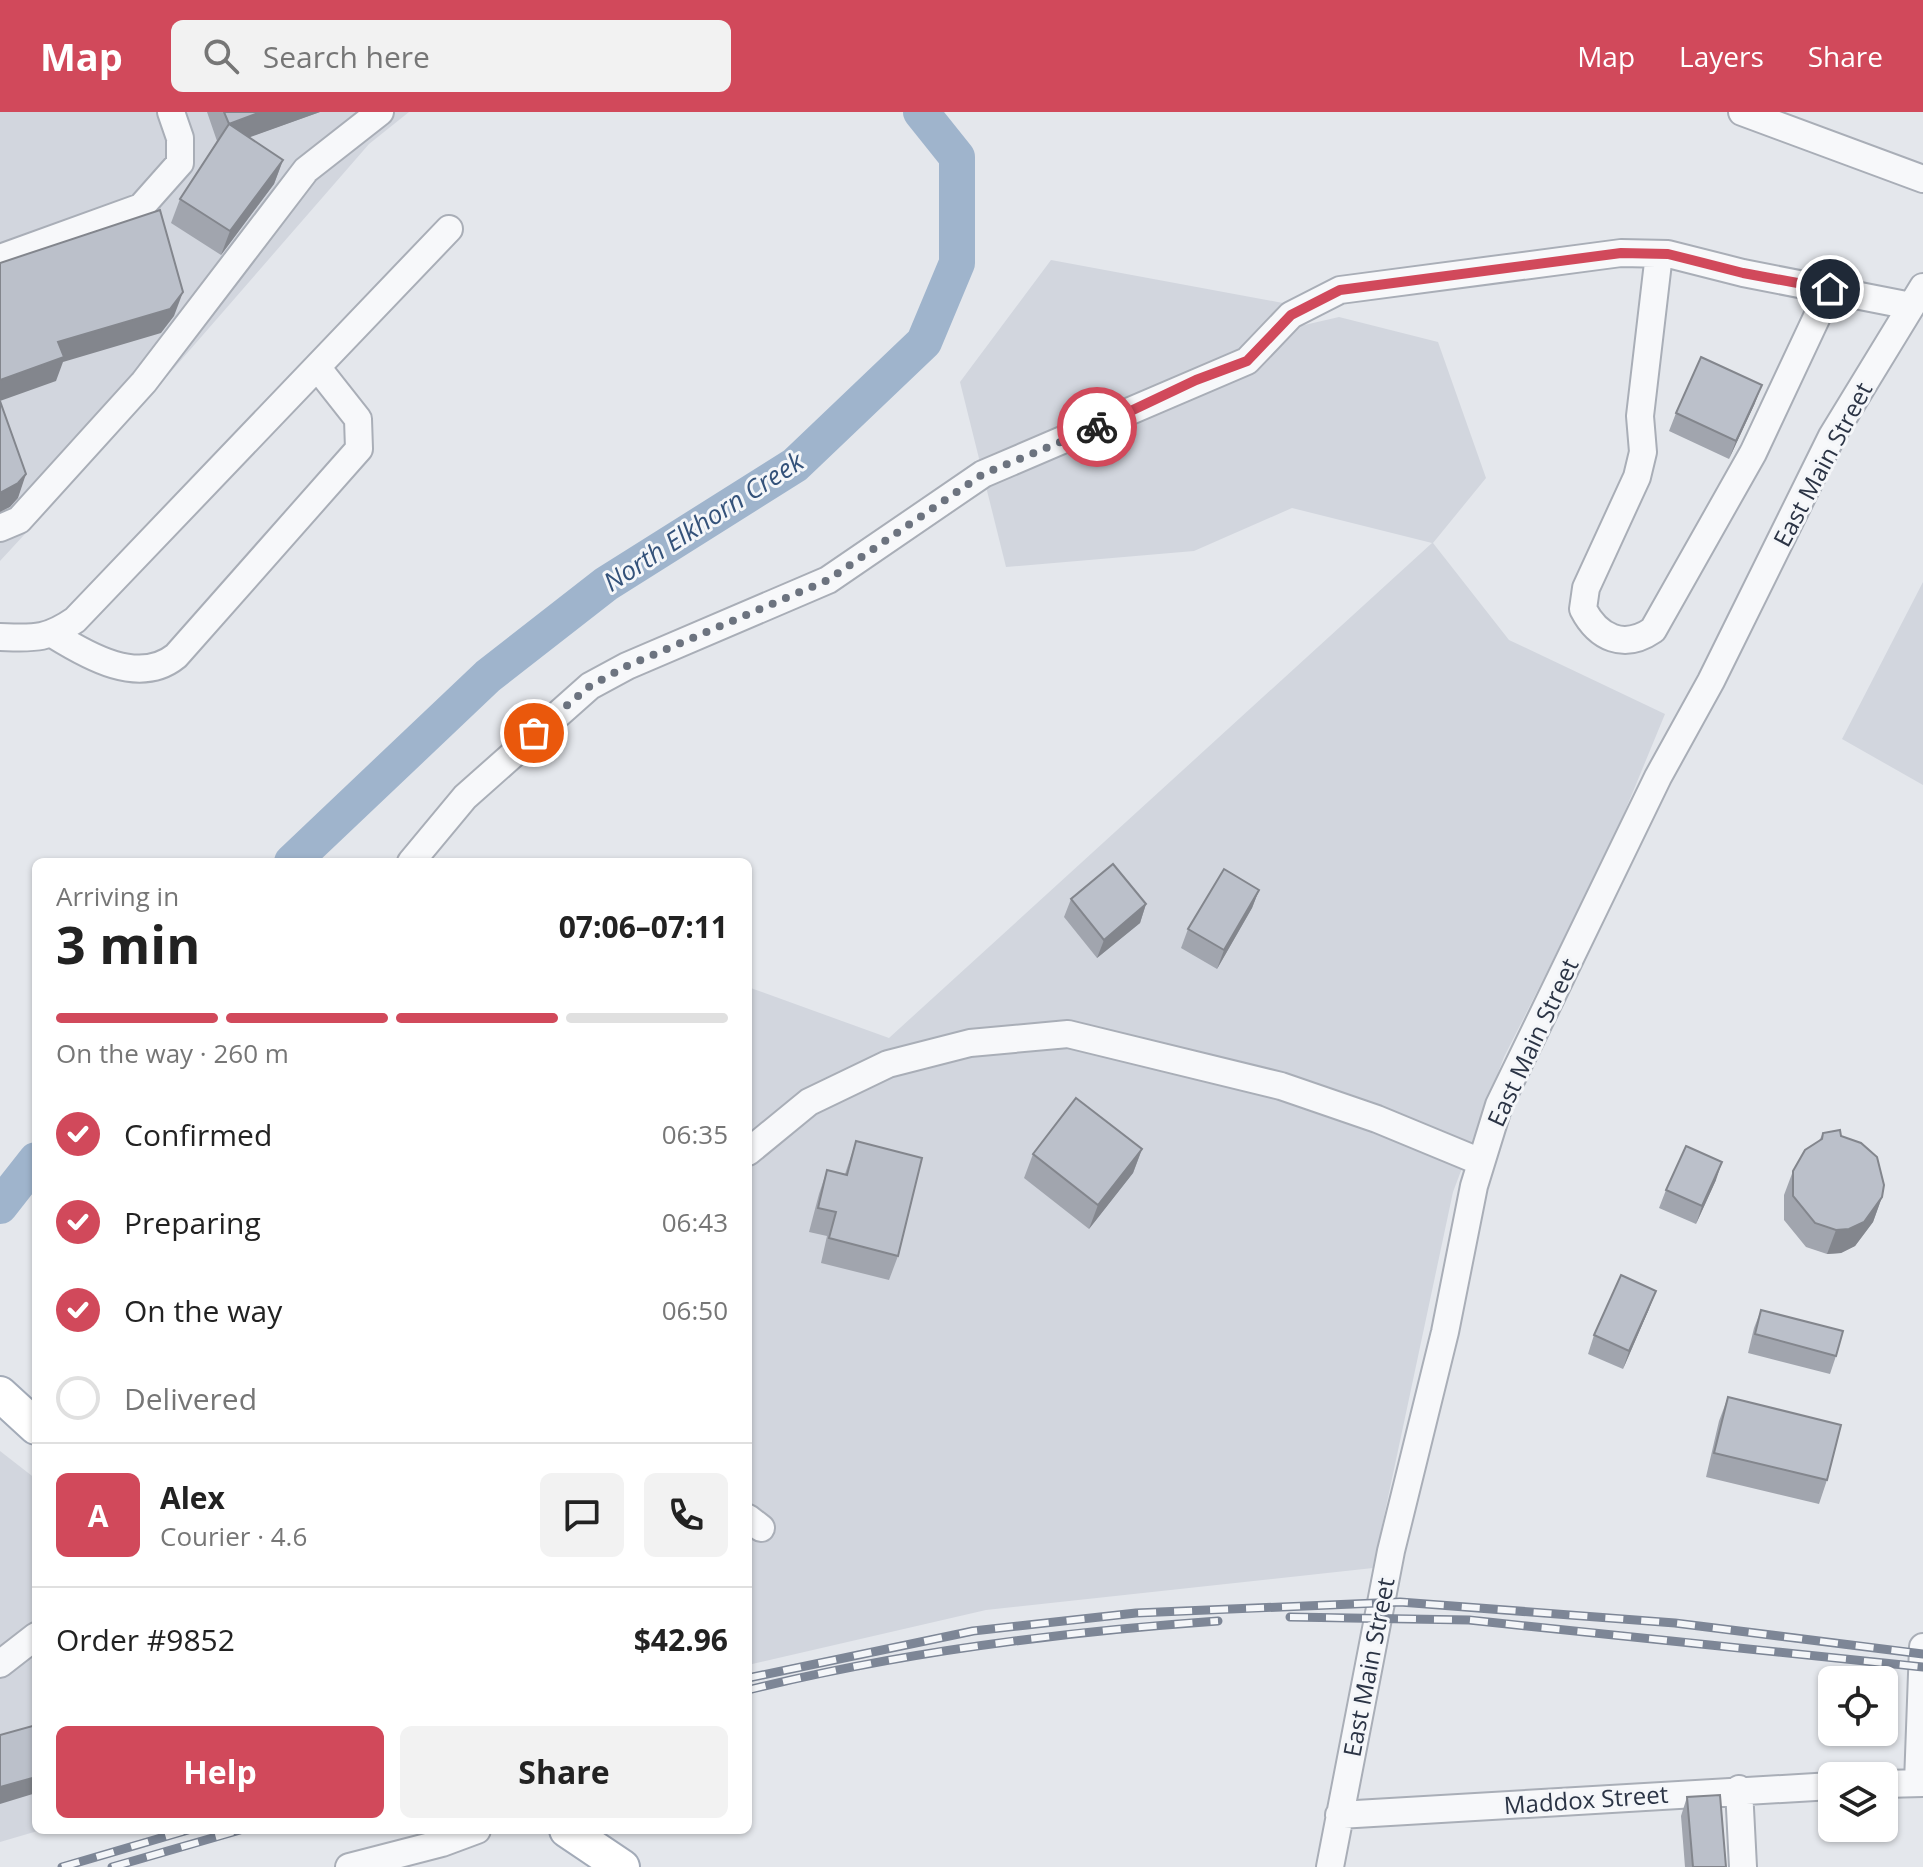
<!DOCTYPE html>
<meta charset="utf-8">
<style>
:root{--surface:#fff;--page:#f2f2f2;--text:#222;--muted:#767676;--line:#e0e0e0;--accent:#d1495b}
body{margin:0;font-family:"Open Sans",sans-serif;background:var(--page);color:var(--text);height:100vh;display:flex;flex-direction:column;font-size:30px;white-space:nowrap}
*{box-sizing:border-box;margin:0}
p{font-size:26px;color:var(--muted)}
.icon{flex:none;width:44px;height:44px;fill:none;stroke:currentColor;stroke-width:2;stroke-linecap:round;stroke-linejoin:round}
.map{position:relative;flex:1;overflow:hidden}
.details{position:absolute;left:32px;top:746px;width:720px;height:976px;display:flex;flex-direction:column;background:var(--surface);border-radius:12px;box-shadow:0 2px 6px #0004}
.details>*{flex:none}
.controls{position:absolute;left:1818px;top:1554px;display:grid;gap:16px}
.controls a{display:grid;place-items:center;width:80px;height:80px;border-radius:12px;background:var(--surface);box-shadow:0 2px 6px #0004;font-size:40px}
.pin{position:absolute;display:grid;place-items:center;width:68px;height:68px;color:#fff;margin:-34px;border:4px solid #fff;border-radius:50%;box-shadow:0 2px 8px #0007}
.courier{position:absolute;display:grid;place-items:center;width:80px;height:80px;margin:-40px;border:6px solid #d1495b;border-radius:50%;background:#fff;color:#222;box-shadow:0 2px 10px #0007}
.summary em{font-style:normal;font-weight:700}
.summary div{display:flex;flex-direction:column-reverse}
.summary{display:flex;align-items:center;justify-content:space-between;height:136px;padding:0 24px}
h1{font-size:52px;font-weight:700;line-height:60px}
.bar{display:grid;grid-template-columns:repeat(4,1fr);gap:12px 8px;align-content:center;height:96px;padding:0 24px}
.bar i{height:10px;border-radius:6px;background:var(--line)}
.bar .selected{background:var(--accent)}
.bar p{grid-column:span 4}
.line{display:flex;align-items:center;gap:20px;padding:0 24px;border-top:2px solid var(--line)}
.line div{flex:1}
.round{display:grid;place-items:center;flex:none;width:84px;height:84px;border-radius:12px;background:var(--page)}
ol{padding:0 24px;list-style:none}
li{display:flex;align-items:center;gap:24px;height:88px}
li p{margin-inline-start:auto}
li .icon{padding:8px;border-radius:50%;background:var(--accent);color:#fff;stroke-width:4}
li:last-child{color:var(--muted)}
li i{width:44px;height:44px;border:4px solid var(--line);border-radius:50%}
.action{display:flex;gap:16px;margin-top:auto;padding:16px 24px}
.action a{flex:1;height:92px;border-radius:12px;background:var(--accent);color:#fff;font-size:32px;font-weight:700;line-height:92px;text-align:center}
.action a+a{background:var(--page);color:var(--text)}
header{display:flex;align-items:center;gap:48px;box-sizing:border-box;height:112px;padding:0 40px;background:var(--accent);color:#fff}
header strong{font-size:38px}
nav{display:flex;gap:44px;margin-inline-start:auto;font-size:28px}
.search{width:560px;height:72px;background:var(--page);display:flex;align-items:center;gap:20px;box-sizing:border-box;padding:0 28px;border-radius:12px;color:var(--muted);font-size:30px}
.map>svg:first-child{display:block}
.built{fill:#d2d6de}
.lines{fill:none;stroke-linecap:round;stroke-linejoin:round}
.river{stroke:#9fb4cc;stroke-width:36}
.minor-casing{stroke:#a9aeb7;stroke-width:30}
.major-casing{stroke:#a3abb8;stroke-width:38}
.minor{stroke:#f7f8fa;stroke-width:26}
.major{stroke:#fff;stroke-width:34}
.rail-casing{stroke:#7d8696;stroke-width:9}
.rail{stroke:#f4f6f9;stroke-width:6;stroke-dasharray:18;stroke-linecap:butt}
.wall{fill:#a1a5ae}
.shaded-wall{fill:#83868d}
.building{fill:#bbc0ca;stroke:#83868d;stroke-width:2}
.done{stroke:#6c737f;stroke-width:8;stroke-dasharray:0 14.4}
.route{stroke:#d1495b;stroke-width:10}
.labels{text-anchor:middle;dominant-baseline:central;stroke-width:6;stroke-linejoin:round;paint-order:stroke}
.street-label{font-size:24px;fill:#2b3445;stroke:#f4f6f9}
.water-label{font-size:26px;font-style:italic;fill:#34527a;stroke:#f4f6f9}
</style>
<header>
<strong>Map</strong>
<div class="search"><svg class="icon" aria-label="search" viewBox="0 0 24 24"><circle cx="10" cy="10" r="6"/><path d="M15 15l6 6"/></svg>Search here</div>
<nav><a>Map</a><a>Layers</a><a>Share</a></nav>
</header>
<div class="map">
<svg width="1923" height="1755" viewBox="0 0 1923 1755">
<rect width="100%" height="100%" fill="#e4e7ec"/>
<!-- built -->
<path class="built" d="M0 0H409L369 32 108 332 0 449Z
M1051 148 1283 191 1300 214 1339 205 1438 230 1486 366 1433 431 1509 528 1665 602 1611 733 1504 945 1453 1080 1373 1456 986 1498 748 1553V875L889 926 1432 431 1292 396 1194 439 1006 455 960 270Z
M1923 470V673L1842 627Z
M0 1339 36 1367V1718H41L0 1730Z"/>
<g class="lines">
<!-- river -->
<path class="river" d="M292 750 488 564 606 472 795 353 924 230 957 151V45L921 0
M0 1094 36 1048"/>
<defs>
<path id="minor" d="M1742 0 1923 67
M1659 142 1640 304 1643 340 1637 365 1586 476 1583 497C1598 526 1624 538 1653 518L1753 341 1830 177
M0 146 141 95 180 51V26L171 0
M0 416 19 408 144 270 306 58 380 0
M54 523C88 544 139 574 176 544L359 337 358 307 317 255
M0 525C34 526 46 528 75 508L449 117
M411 750 465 685 590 574 627 554 828 468 983 362 1247 249 1291 203 1340 178 1621 141 1668 142 1743 161 1911 194
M748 1040 809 990 888 952 970 931 1068 922 1281 974 1377 1007 1481 1050
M748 1406 761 1416
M0 1552 36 1524
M1918 1671 1923 1535
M1884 1672 1923 1671
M1739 1677 1743 1755
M1339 1703 1832 1674
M349 1755 442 1731 477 1718
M1330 1755 1391 1439 1445 1220 1474 1074 1499 993 1658 665 1711 569 1832 324 1923 175"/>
<path id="major" d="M0 1282 36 1315
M567 1718 622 1755"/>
</defs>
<!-- minor casing -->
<use href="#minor" class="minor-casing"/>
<!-- major casing -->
<use href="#major" class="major-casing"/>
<!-- minor -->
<use href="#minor" class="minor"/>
<!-- major -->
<use href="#major" class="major"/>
<defs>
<path id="rail" d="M1290 1505 1469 1508 1923 1555
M748 1566 973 1519 1136 1501 1400 1490 1675 1511 1923 1542
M748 1578C902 1540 1060 1520 1218 1509
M62 1755 188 1718
M112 1755 240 1718"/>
</defs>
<!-- rail casing -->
<use href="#rail" class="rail-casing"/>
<!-- rail -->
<use href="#rail" class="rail"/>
</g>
<!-- wall -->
<path class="wall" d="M207 0H320L249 25 283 48 274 72 221 143 171 111 180 87 217 29Z
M1755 291 1729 347 1669 319 1676 301Z
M1259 778 1252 796 1217 857 1181 836 1188 817Z
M1071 787 1146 792 1140 811 1097 846 1064 805Z
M1823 1021 1841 1024 1882 1085 1873 1110 1855 1134 1841 1141 1827 1142 1806 1135 1784 1108V1083L1793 1059 1819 1029Z
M856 1029 898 1144 889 1168 821 1151 827 1124 809 1120 819 1082 827 1058 845 1062Z
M1142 1037 1133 1061 1089 1117 1024 1066 1033 1042Z
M1716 1068 1696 1112 1659 1096 1666 1078Z
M1649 1197 1623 1257 1588 1242 1594 1223Z
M1761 1198 1836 1244 1830 1262 1748 1241 1754 1216Z
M1728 1285 1827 1368 1819 1392 1706 1365 1719 1309Z
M1687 1685 1726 1755H1685L1681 1704Z"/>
<!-- shaded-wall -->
<path class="shaded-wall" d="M261 0H320L220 36 229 12Z
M283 48 274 72 221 143 230 119Z
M183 180 174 204 161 221 63 250 56 269 0 289V268L58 230Z
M1762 273 1755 291 1729 347 1736 329Z
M26 362 18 386 10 395 0 400V381Z
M1259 778 1252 796 1217 857 1224 838Z
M1146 792 1140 811 1097 846 1104 828Z
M1142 1037 1133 1061 1089 1117 1098 1093Z
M1722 1050 1716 1068 1696 1112 1702 1094Z
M1882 1085 1873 1110 1855 1134 1841 1141 1827 1142 1836 1118Z
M1656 1179 1649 1197 1623 1257 1629 1239Z
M36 1665V1681L0 1692V1675Z"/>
<!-- building -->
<path class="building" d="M224 0H261L229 12Z
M229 12 283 48 230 119 180 87Z
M160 98 183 180 170 197 58 230 64 245 0 268V151Z
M1701 245 1762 273 1736 329 1676 301Z
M0 289 26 362 18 371 0 381Z
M1113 752 1146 792 1104 828 1071 787Z
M1224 757 1259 778 1224 838 1188 817Z
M1076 986 1142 1037 1098 1093 1033 1042Z
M1840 1018 1841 1024 1861 1031 1877 1045 1884 1073 1882 1085 1864 1110 1849 1117 1836 1118 1815 1111 1793 1084V1059L1805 1038 1822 1027 1823 1021Z
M856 1029 922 1046 898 1144 829 1126 836 1100 818 1096 827 1058 847 1063Z
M1686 1034 1722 1050 1702 1094 1666 1078Z
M1621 1163 1656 1179 1629 1239 1594 1223Z
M1761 1198 1843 1219 1836 1244 1755 1222Z
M1728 1285 1841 1313 1827 1368 1714 1341Z
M36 1613V1665L0 1675V1623Z
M1720 1683 1726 1755H1693L1687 1685Z"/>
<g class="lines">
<!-- done -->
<path class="done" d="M534 621 590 574 627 554 828 468 983 362 1097 315"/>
<!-- route -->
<path class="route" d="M1097 315 1196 268 1247 249 1291 203 1340 178 1621 141 1668 142 1743 161 1830 177"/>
</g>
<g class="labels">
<!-- street labels -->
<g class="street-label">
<text transform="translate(1822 352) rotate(-62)">East Main Street</text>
<text transform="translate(1532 930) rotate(-65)">East Main Street</text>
<text transform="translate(1368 1555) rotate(-79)">East Main Street</text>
<text transform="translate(1586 1687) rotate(-4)">Maddox Street</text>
</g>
<!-- water labels -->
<g class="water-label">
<text transform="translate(703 409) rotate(-33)">North Elkhorn Creek</text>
</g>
</g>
</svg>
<div class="controls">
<a><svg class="icon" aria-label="locate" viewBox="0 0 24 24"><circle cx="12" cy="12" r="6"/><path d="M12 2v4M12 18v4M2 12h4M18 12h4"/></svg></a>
<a><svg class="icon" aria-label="layers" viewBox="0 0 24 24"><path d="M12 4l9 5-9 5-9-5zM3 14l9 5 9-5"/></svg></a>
</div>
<div class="pin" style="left:534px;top:621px;background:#ea580c"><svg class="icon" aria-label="bag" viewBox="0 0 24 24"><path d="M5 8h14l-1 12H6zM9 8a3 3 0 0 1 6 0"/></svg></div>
<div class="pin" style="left:1830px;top:177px;background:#1f2937"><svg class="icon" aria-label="home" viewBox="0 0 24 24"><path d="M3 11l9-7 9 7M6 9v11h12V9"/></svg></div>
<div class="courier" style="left:1097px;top:315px"><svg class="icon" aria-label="bike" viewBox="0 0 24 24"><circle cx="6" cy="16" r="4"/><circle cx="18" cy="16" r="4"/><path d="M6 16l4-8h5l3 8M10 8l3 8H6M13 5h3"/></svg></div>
<section class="details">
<div class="summary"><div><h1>3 min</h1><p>Arriving in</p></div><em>07:06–07:11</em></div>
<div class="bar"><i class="selected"></i><i class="selected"></i><i class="selected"></i><i></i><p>On the way · 260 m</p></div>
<ol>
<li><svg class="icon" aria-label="check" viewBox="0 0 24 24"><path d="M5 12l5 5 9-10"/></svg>Confirmed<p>06:35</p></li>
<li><svg class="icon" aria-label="check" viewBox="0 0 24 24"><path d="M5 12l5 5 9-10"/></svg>Preparing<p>06:43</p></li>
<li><svg class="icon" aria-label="check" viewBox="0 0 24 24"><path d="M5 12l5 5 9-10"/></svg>On the way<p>06:50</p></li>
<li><i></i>Delivered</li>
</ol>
<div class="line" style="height:144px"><b class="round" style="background:var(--accent);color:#fff">A</b><div><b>Alex</b><p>Courier · 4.6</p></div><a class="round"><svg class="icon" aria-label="chat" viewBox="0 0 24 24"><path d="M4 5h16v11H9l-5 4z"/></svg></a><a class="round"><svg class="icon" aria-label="phone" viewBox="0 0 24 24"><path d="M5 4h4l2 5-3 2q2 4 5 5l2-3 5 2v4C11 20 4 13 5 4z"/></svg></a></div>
<div class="line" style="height:104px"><div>Order #9852</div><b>$42.96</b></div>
<div class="action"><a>Help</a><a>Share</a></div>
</section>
</div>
